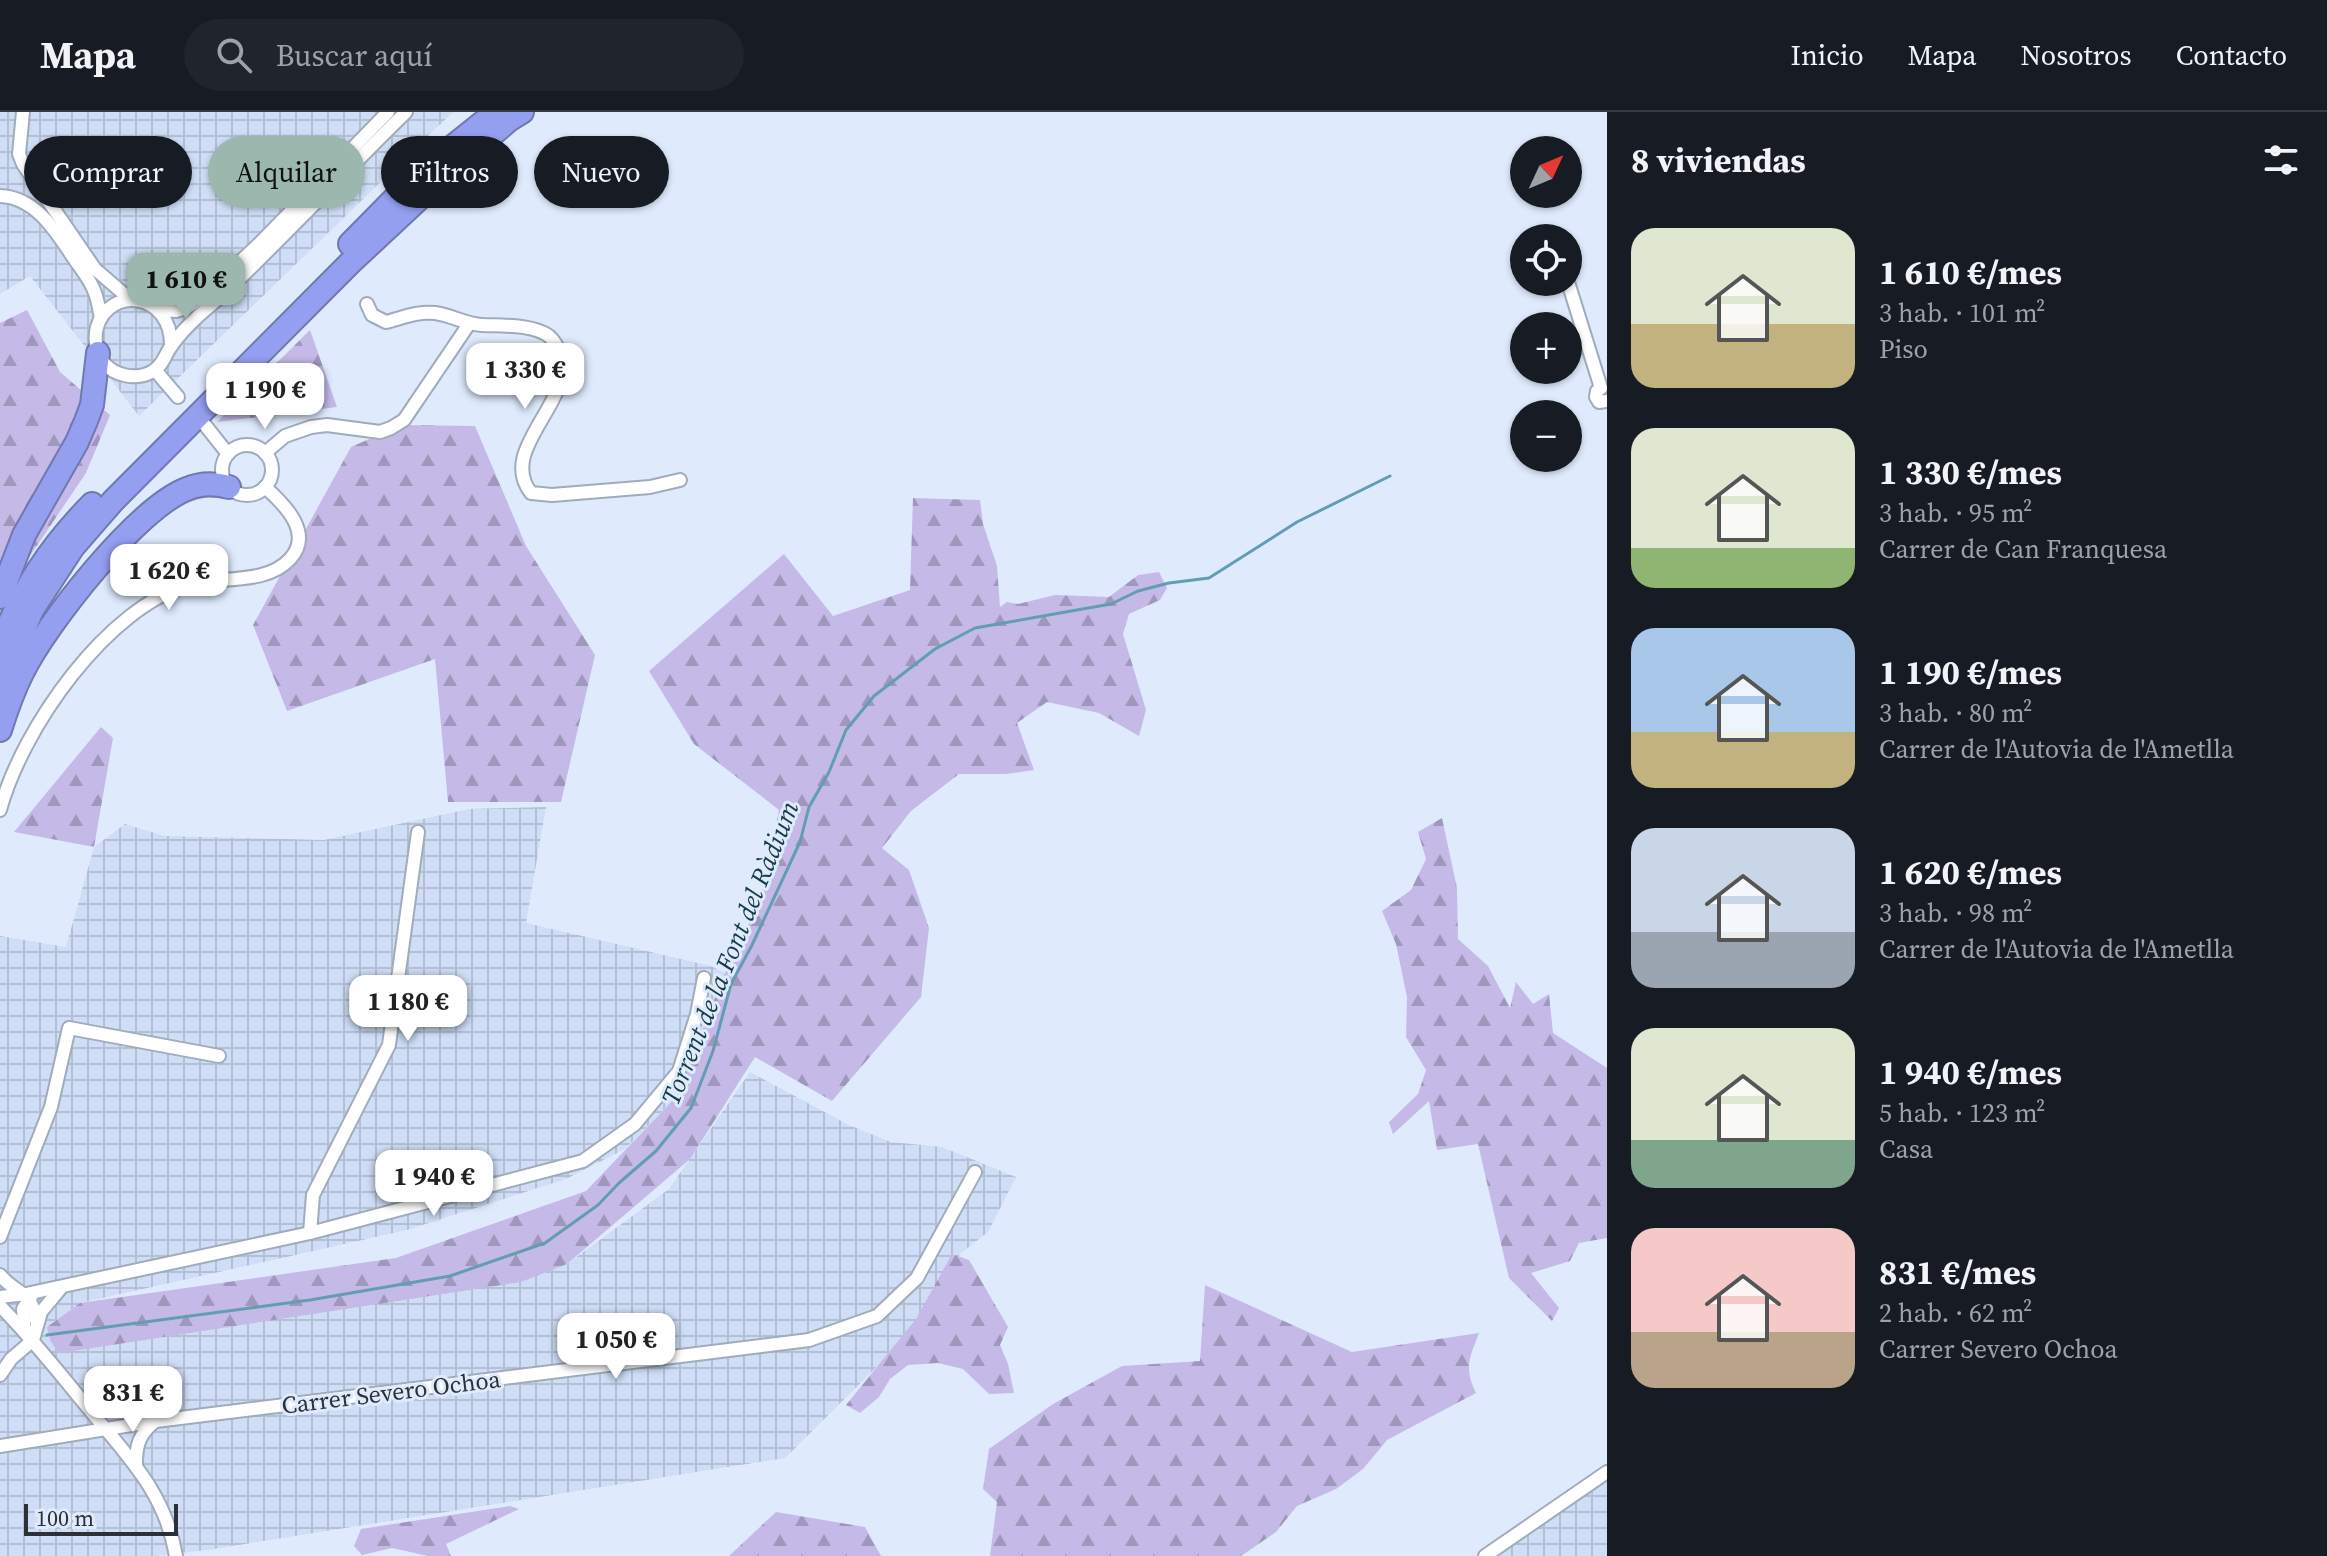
<!DOCTYPE html>
<html lang="es">
<head>
<meta charset="utf-8">
<style>
  body { margin:0; font-family:"Source Serif 4",serif; background:#20242c; color:#f1f3f6; height:100vh; display:flex; flex-direction:column; font-size:30px; white-space:nowrap }
  * { box-sizing:border-box; margin:0 }
  p { font-size:26px; color:#9ea1a6 }
  .icon { flex:none; width:44px; height:44px; fill:none; stroke:currentColor; stroke-width:2; stroke-linecap:round; stroke-linejoin:round }
  .map { position:relative; flex:1; overflow:hidden }
  .panel { display:flex; flex-direction:column; background:#171b24; width:720px }
  .panel>* { flex:none }
  .guide { position:absolute; left:24px; top:24px; width:760px; height:72px; display:flex; gap:16px }
  .needle { width:52px; rotate:46deg }
  .buttons { position:absolute; left:1510px; top:24px; display:grid; gap:16px }
  .buttons a { display:grid; place-items:center; width:72px; height:72px; border-radius:50%; background:#171b24; box-shadow:0 2px 6px #0004; font-size:40px }
  .scale { position:absolute; left:24px; bottom:20px; width:154px; box-sizing:border-box; padding-left:8px; border:4px solid #2c3137; border-top:0; font-size:22px; line-height:28px; white-space:nowrap; color:#2c3137; -webkit-text-stroke:6px #dfebfd; paint-order:stroke }
  .price { position:absolute; translate:-50% -68px; padding:0 18px; border-radius:16px; background:#fff; color:#222; font-size:26px; line-height:52px; filter:drop-shadow(0 2px 4px #0008) }
  .price::after { content:''; position:absolute; left:50%; top:48px; width:24px; height:18px; margin-left:-12px; background:inherit; clip-path:polygon(0 0,100% 0,50% 100%) }
  .price.active { background:#9cb8ae; color:#111 }
  ul { padding:0; list-style:none }
  li { display:flex; align-items:center; gap:24px; height:200px; padding:0 24px }
  li span { display:grid; place-items:center; flex:none; width:224px; height:160px; border-radius:24px; color:#555 }
  li>.icon { margin-inline-start:auto }
  span .icon { width:96px; height:96px; fill:#fffc; stroke-width:1 }
  li b { font-size:34px }
  h2 { display:flex; justify-content:space-between; align-items:center; height:96px; padding:0 24px; font-size:34px }
  .tag { padding:0 28px; border-radius:36px; background:#171b24; box-shadow:0 2px 6px #0004; font-size:28px; line-height:72px }
  .tag.active { background:#9cb8ae; color:#111 }
  header { display:flex; align-items:center; gap:48px; box-sizing:border-box; height:112px; padding:0 40px; background:#171b24; border-bottom:2px solid #363941 }
  header strong { font-size:38px }
  nav { display:flex; gap:44px; margin-inline-start:auto; font-size:28px }
  .search { width:560px; height:72px; background:#20242c; display:flex; align-items:center; gap:20px; box-sizing:border-box; padding:0 28px; border-radius:44px; color:#9ea1a6; font-size:30px }
  main { display:flex; flex:1; min-height:0 }
  .map>svg:first-child { display:block }
</style>
</head>
<body>
<header>
<strong>Mapa</strong>
<div class="search"><svg class="icon" aria-label="search" viewBox="0 0 24 24"><circle cx="10" cy="10" r="6"/><path d="M15 15l6 6"/></svg>Buscar aquí</div>
<nav><a>Inicio</a><a>Mapa</a><a>Nosotros</a><a>Contacto</a></nav>
</header>
<main>
<div class="map">
<svg width="1607" height="1444" viewBox="0 0 1607 1444">
  <defs>
    <pattern id="industrial-grid" width="8" height="8" patternUnits="userSpaceOnUse" patternTransform="scale(2)"><rect width="8" height="8" fill="#cfdef6"/><path d="M0 4h8M4 0v8" fill="none" stroke="#b2bfd4"/></pattern>
    <pattern id="forest-firs" width="22" height="20" patternUnits="userSpaceOnUse" patternTransform="scale(2)"><rect width="22" height="20" fill="#c4b9e7"/><path d="M5 1l3.5 6h-7zM16 11l3.5 6h-7z" fill="#9f97bc"/></pattern>
  </defs>
  <rect width="100%" height="100%" fill="#dfebfd"/>
  <g fill="url(#industrial-grid)">
    <path d="M0,0H453L139,304L30,164L0,182Z"/>
    <path d="M546,695L526,811L711,854L725,861L703,936L676,985L625,1037L566,1067L407,1118L80,1191L47,1215L48,1224L53,1233L520,1170L567,1152L669,1077L750,960L849,1013L891,1030L942,1035L1016,1065L988,1120L960,1142L922,1210L785,1346L207,1438L155,1444H0V824L66,835L94,735L125,712L165,724L324,728L469,697Z"/>
    <path d="M1607,1360V1444H1485Z"/>
  </g>
  <g fill="url(#forest-firs)">
    <path d="M27,198L60,260L110,303L86,361L28,447L0,520V211Z"/>
    <path d="M310,218L337,295L217,310Z"/>
    <path d="M401,313L475,314L526,434L595,543L561,690H448L435,547L287,599L253,513L351,335Z"/>
    <path d="M913,386L980,388L983,412L997,454L1000,495L1007,490L1018,492L1055,483L1109,485L1138,463L1159,460L1167,476L1160,488L1129,502L1123,522L1146,598L1139,624L1099,601L1047,590L1017,611L1034,658L1007,662H959L911,699L882,736L909,758L929,816L921,885L832,989L755,945L690,1047L567,1152L521,1170L60,1241C52,1233 48,1226 47,1215L80,1191L396,1146L586,1079L676,985L725,861L763,781L779,698L694,632L649,559L784,442L833,504L910,478Z"/>
    <path d="M101,615L113,626L94,735L14,720Z"/>
    <path d="M1442,706L1457,776L1458,827L1488,854L1510,896L1516,870L1533,892L1549,882L1553,921L1607,956V1126L1579,1131L1570,1149L1531,1161L1559,1196L1552,1209L1509,1166L1478,1032L1437,1038L1429,989L1393,1022L1389,1010L1418,982L1426,958L1406,925L1407,885L1396,832L1382,799L1411,778L1426,747L1418,720Z"/>
    <path d="M952,1142L969,1148L1008,1215L1000,1233L1008,1252L1014,1281L989,1282L963,1257L938,1251L908,1253L890,1267L879,1285L860,1301L846,1293L916,1207Z"/>
    <path d="M1205,1173L1352,1240L1479,1221C1469,1247 1464,1256 1476,1281L1387,1328L1363,1357L1336,1377L1297,1394L1276,1420L1241,1444H990L997,1390L983,1377L989,1337L1053,1292L1122,1254L1200,1249Z"/>
    <path d="M510,1394L519,1397L446,1432L451,1444H428L392,1436L362,1443L354,1434L361,1417Z"/>
    <path d="M776,1400L865,1415L881,1444H729Z"/>
  </g>
  <g fill="none" stroke-linecap="round" stroke-linejoin="round">
    <path stroke="#639db2" stroke-width="3" d="M47,1223L310,1188L450,1164L545,1131L598,1093L619,1071L656,1039L691,996L713,939L731,872L752,833L800,730L809,695L829,660L846,618L874,584L935,537L975,516L1111,492L1138,479L1169,471L1209,466L1297,410L1390,364"/>
    <defs>
      <g id="street">
        <path d="M23,0L19,42L23,52L95,157L131,188"/>
        <path d="M0,84C36,85 57,121 75,148C82,158 91,169 95,181C98,189 99,197 101,206"/>
        <path d="M1568,170L1601,276L1597,279L1596,285L1599,290L1607,289"/>
        <path d="M367,192L372,203L386,210C402,206 418,199 435,201C451,203 465,212 482,213C502,214 532,212 549,224C555,229 559,238 561,245C573,291 497,338 531,381L552,383L650,375L680,368"/>
        <path d="M159,198L176,199L186,196L199,188L258,133L388,0"/>
        <path d="M171,234C172,181 110,173 97,215C94,226 96,240 103,250C114,264 137,269 153,259C163,253 164,245 170,236C175,228 183,219 190,212C202,199 217,189 230,176C290,118 347,58 406,0"/>
        <path d="M155,258L178,285"/>
        <path d="M205,313L228,342"/>
        <circle cx="247" cy="358" r="25"/>
        <path d="M265,341L285,324L311,315L327,313L380,320L391,316L404,308L469,212"/>
        <path d="M0,698C22,617 107,494 191,472C222,464 266,473 290,447C314,421 284,392 265,375"/>
        <path d="M310,1121L313,1083L389,933L418,720"/>
        <path d="M0,1125L51,995L69,916L219,944"/>
        <path d="M0,1163C15,1182 33,1179 36,1208"/>
        <path d="M0,1185L26,1182L310,1121L583,1049L635,1012L679,959L697,902L704,866"/>
        <path d="M0,1194C32,1226 60,1262 89,1297C128,1345 165,1380 176,1444"/>
        <path d="M25,1220L23,1197L32,1183"/>
        <path d="M33,1228L41,1200L61,1176"/>
        <path d="M0,1263L11,1247L33,1228"/>
        <path d="M0,1334L156,1309L809,1228L877,1204L917,1166L975,1060"/>
        <path d="M136,1352C136,1333 139,1323 154,1310"/>
        <path d="M1485,1444L1607,1360"/>
      </g>
      <g id="highway">
        <path d="M350,132L421,60L496,0"/>
        <path d="M0,485L24,423L77,330L86,309L92,293L98,241"/>
        <path d="M0,534C22,477 50,435 92,392"/>
        <path d="M0,583L10,550L32,498L73,435L113,389L350,151L438,69L509,8L522,0"/>
        <path d="M0,618C6,599 13,579 22,561C46,512 137,396 187,377C201,371 214,371 229,375"/>
      </g>
    </defs>
    <use href="#street" stroke="#a0abbc" stroke-width="16"/>
    <use href="#highway" stroke="#7078af" stroke-width="26"/>
    <use href="#street" stroke="#fff" stroke-width="12"/>
    <use href="#highway" stroke="#949ff0" stroke-width="22"/>
  </g>
  <g text-anchor="middle" dominant-baseline="central" stroke-width="6" stroke-linejoin="round" paint-order="stroke">
    <g font-size="24" fill="#2c3137" stroke="#dfebfd">
      <text transform="translate(391 1280) rotate(-7)">Carrer Severo Ochoa</text>
    </g>
    <g font-size="26" font-style="italic" fill="#173c48" stroke="#dfebfd">
      <text transform="translate(730 841) rotate(-68)">Torrent de la Font del Ràdium</text>
    </g>
  </g>
</svg>
<div class="buttons">
<a><svg class="needle" viewBox="-14 -14 28 28"><path d="M0-13l5 13h-10z" fill="#e53935"/><path d="M0 13l5-13h-10z" fill="#9ea1a6"/></svg></a>
<a><svg class="icon" aria-label="locate" viewBox="0 0 24 24"><circle cx="12" cy="12" r="6"/><path d="M12 2v4M12 18v4M2 12h4M18 12h4"/></svg></a>
<a>+</a>
<a>−</a>
</div>
<div class="scale">100 m</div>
<b class="price active" style="left:186px;top:209px">1 610 €</b>
<b class="price" style="left:525px;top:299px">1 330 €</b>
<b class="price" style="left:265px;top:319px">1 190 €</b>
<b class="price" style="left:169px;top:500px">1 620 €</b>
<b class="price" style="left:408px;top:931px">1 180 €</b>
<b class="price" style="left:434px;top:1106px">1 940 €</b>
<b class="price" style="left:616px;top:1269px">1 050 €</b>
<b class="price" style="left:133px;top:1322px">831 €</b>
<div class="guide">
<a class="tag">Comprar</a>
<a class="tag active">Alquilar</a>
<a class="tag">Filtros</a>
<a class="tag">Nuevo</a>
</div>
</div>
<section class="panel">
<h2>8 viviendas<svg class="icon" aria-label="filters" viewBox="0 0 24 24"><path d="M4 7h16M4 17h16"/><circle cx="9" cy="7" r="2"/><circle cx="15" cy="17" r="2"/></svg></h2>
<ul>
<li><span style="background:linear-gradient(#dfe7d0 60%,#c2b280 0)"><svg class="icon" aria-label="home" viewBox="0 0 24 24"><path d="M3 11l9-7 9 7M6 9v11h12V9"/></svg></span><div><b>1 610 €/mes</b><p>3 hab. · 101 m²</p><p>Piso</p></div></li>
<li><span style="background:linear-gradient(#dfe7d0 75%,#8fb573 0)"><svg class="icon" aria-label="home" viewBox="0 0 24 24"><path d="M3 11l9-7 9 7M6 9v11h12V9"/></svg></span><div><b>1 330 €/mes</b><p>3 hab. · 95 m²</p><p>Carrer de Can Franquesa</p></div></li>
<li><span style="background:linear-gradient(#a9c7e8 65%,#c2b280 0)"><svg class="icon" aria-label="home" viewBox="0 0 24 24"><path d="M3 11l9-7 9 7M6 9v11h12V9"/></svg></span><div><b>1 190 €/mes</b><p>3 hab. · 80 m²</p><p>Carrer de l'Autovia de l'Ametlla</p></div></li>
<li><span style="background:linear-gradient(#c9d6e8 65%,#9aa5b1 0)"><svg class="icon" aria-label="home" viewBox="0 0 24 24"><path d="M3 11l9-7 9 7M6 9v11h12V9"/></svg></span><div><b>1 620 €/mes</b><p>3 hab. · 98 m²</p><p>Carrer de l'Autovia de l'Ametlla</p></div></li>
<li><span style="background:linear-gradient(#dfe7d0 70%,#7fa58c 0)"><svg class="icon" aria-label="home" viewBox="0 0 24 24"><path d="M3 11l9-7 9 7M6 9v11h12V9"/></svg></span><div><b>1 940 €/mes</b><p>5 hab. · 123 m²</p><p>Casa</p></div></li>
<li><span style="background:linear-gradient(#f6c9c9 65%,#b9a48a 0)"><svg class="icon" aria-label="home" viewBox="0 0 24 24"><path d="M3 11l9-7 9 7M6 9v11h12V9"/></svg></span><div><b>831 €/mes</b><p>2 hab. · 62 m²</p><p>Carrer Severo Ochoa</p></div></li>
</ul>
</section>
</main>
</body>
</html>
